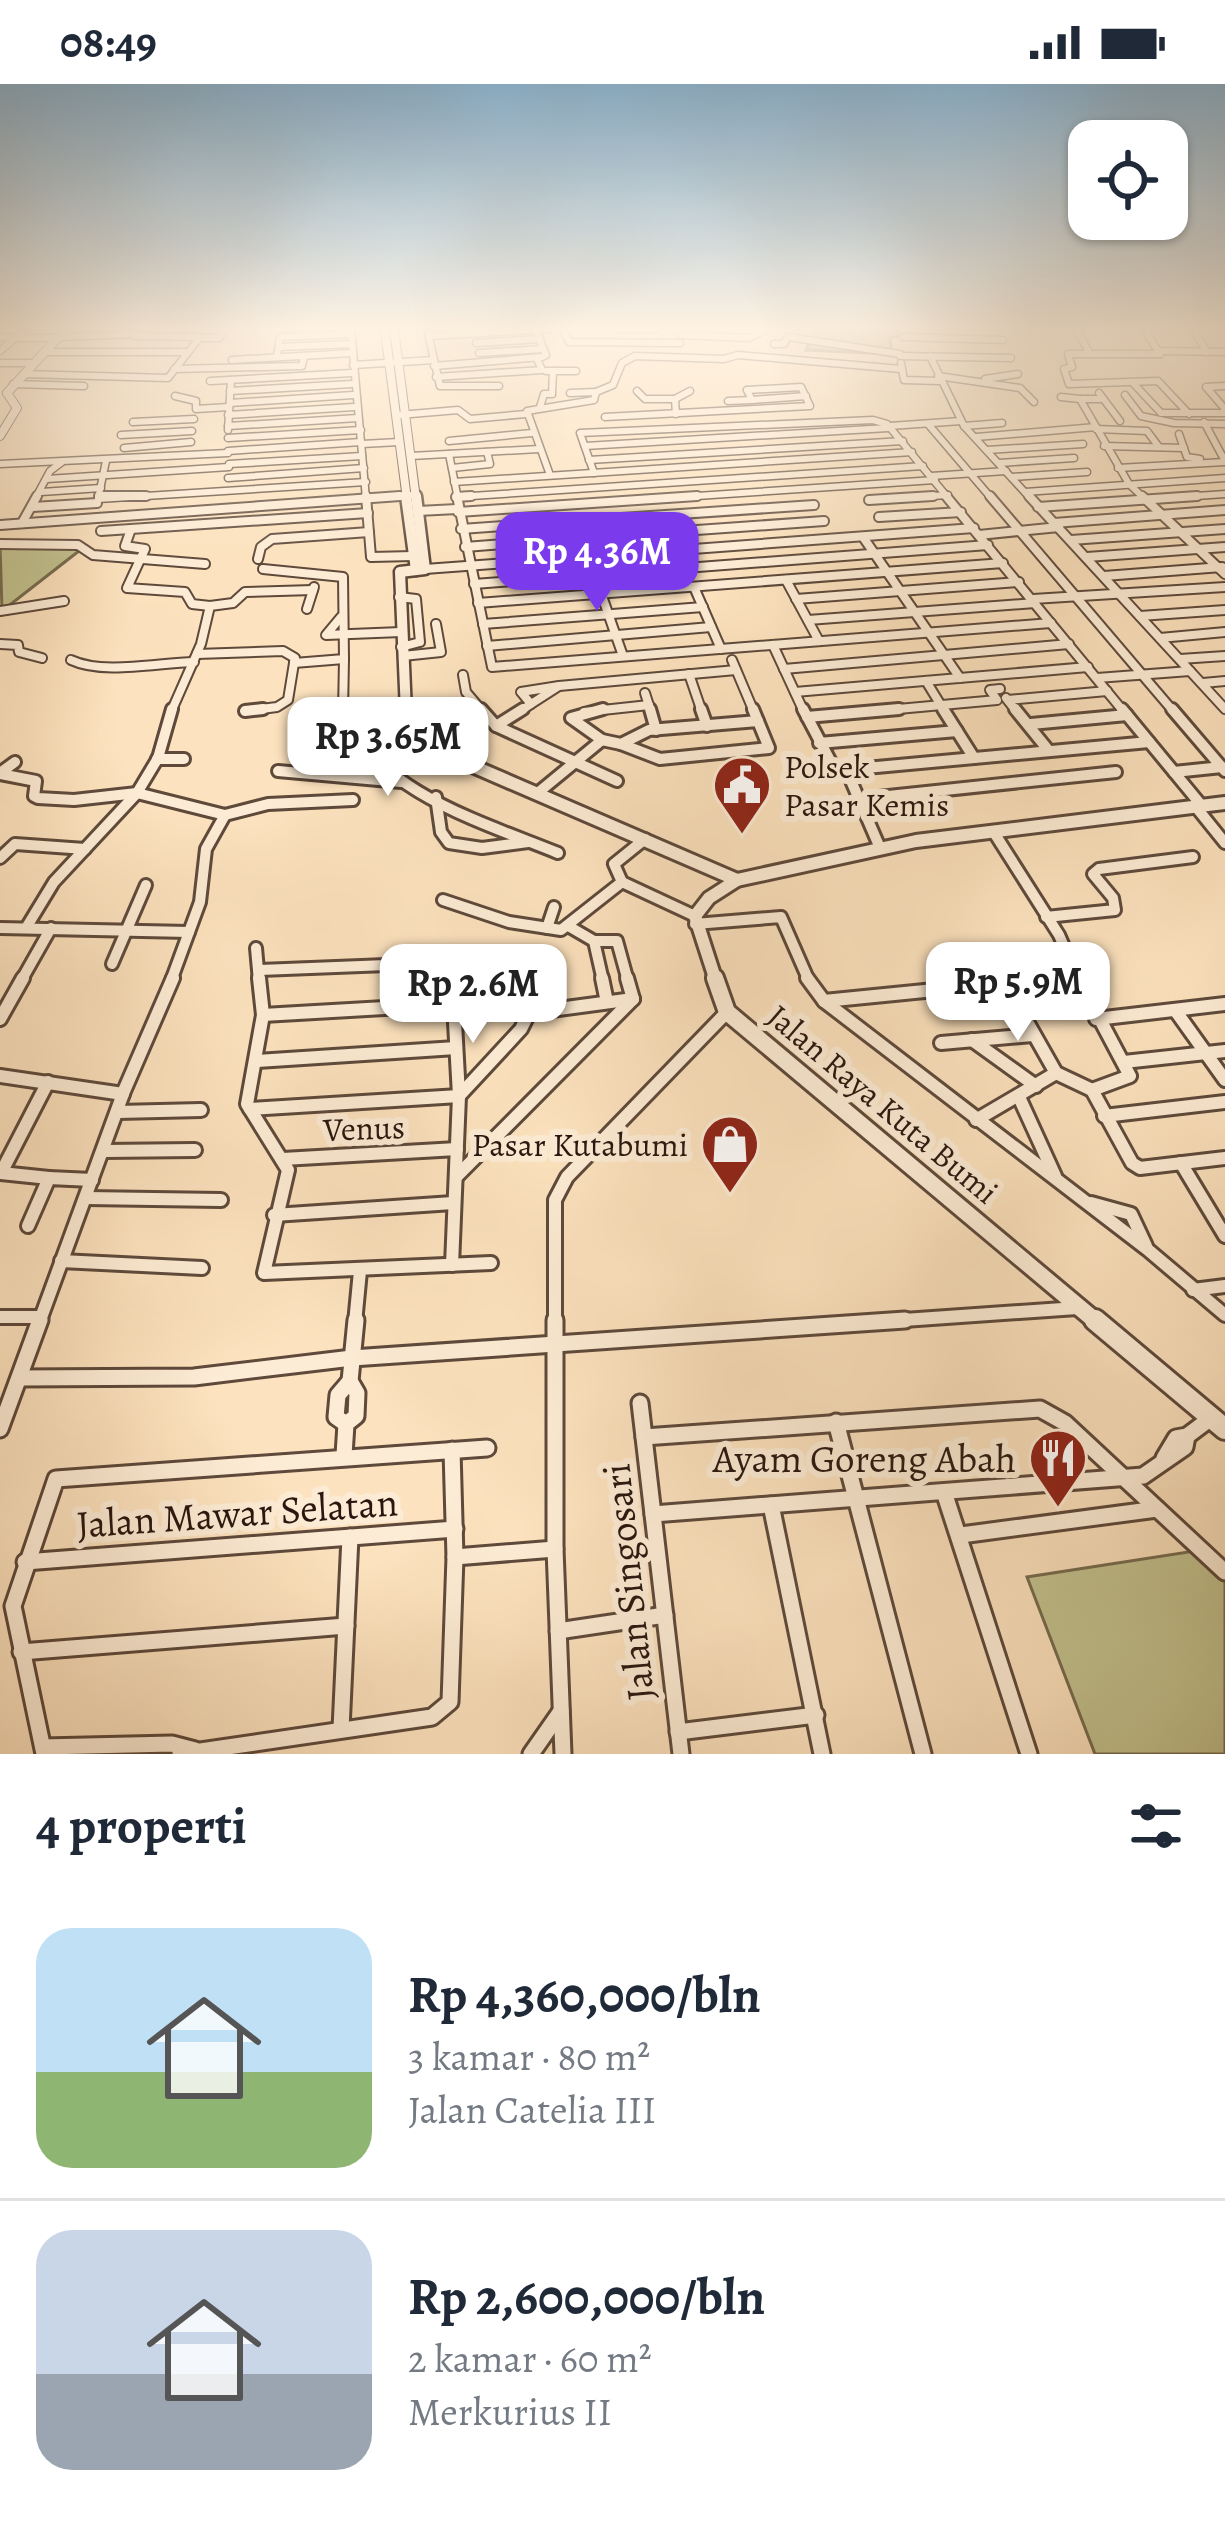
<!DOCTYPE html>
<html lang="id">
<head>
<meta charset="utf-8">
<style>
  body { margin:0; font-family:Alegreya,serif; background:#f6f6f7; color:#1f2937; height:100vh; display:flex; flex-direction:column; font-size:45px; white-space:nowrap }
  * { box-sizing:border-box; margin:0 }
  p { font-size:39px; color:#747a83 }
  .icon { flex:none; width:66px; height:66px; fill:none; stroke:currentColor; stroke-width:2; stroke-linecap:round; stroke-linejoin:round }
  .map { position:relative; height:1670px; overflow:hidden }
  .sheet { display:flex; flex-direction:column; background:#fff; flex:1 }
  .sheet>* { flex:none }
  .controls { position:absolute; left:1068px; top:36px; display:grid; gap:24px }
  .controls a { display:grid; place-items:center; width:120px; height:120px; border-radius:24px; background:#fff; box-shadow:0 3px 9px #0004; font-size:60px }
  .price { position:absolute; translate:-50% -102px; padding:0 27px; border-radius:24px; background:#fff; color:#222; font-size:39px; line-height:78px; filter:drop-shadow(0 3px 6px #0008) }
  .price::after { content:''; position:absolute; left:50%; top:72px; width:36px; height:27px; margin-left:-18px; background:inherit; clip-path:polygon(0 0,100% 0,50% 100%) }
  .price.active { background:#7c3aed; color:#fff }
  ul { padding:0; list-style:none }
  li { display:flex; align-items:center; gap:36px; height:300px; padding:0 36px }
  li+li { border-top:3px solid #e0e1e3 }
  li span { display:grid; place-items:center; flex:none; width:336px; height:240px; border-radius:36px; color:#555 }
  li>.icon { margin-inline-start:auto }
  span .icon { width:144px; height:144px; fill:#fffc; stroke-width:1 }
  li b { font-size:51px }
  h2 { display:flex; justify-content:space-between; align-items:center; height:144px; padding:0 36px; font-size:51px }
  .status { display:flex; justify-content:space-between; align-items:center; height:84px; padding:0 60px; background:#fff; direction:ltr }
  .status svg { height:33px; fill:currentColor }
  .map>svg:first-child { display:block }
</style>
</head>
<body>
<div class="status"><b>08:49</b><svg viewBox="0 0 49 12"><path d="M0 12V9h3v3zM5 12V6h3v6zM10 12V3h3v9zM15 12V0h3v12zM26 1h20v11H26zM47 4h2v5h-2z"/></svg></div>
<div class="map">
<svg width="1225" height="1670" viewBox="0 0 1225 1670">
  <rect width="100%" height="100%" fill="#fce2be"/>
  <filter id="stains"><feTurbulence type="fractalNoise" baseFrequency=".00167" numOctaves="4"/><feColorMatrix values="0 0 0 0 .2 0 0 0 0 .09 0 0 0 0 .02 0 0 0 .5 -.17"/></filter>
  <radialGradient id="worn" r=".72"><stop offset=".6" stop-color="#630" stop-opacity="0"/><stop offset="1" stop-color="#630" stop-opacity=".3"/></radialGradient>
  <g fill="#c2c28f" stroke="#766c4f" stroke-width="3">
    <path d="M816,245H898L899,252L890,254L892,270L806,266Z"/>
    <path d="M0,460L84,463L2,527Z"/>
    <path d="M1201,1466L1225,1488V1670H1095L1027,1493Z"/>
  </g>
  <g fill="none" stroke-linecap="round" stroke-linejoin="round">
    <defs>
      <g id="minor-far4">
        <path d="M351,245L366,415"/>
        <path d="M563,245L569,258L680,259"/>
        <path d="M618,245H657"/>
        <path d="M1076,245L1090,270"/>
        <path d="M1144,245L1160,270"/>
        <path d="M428,249L440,302H499"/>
        <path d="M1196,250L1207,268"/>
        <path d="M681,251L749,254L768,245"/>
        <path d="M429,252L548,245"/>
        <path d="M0,253L15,254L28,245"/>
        <path d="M59,253L138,250"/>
        <path d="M903,253L1003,256"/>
        <path d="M199,254H219L225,245"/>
        <path d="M476,259L540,255"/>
        <path d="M774,260H784L788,253L900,270"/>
        <path d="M279,263L351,260"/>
        <path d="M0,267L15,254H57"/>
        <path d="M1158,267L1225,268"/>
        <path d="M44,268H188"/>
        <path d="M479,269L543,265"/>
        <path d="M1160,270H1068L1072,283L1064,285L1069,300L1158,297L1189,330"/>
        <path d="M277,272L280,253L351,250"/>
        <path d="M900,272L1011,274"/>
        <path d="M930,272L964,342L1031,415"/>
        <path d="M232,276L352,269"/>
        <path d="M0,279H35"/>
        <path d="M901,279L904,296L940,297"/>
        <path d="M353,281L434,276"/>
        <path d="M434,282L542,273L546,271L536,246"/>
        <path d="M174,285L302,282L304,272"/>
        <path d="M546,287H576"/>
        <path d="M23,290L168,294L200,253L136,252"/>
        <path d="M938,292L1020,304L1034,318"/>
        <path d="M436,293L542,286L537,275"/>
        <path d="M985,295L1018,290"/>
        <path d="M210,297L352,289"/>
        <path d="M13,300L84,302"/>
        <path d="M1134,300L1161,329H1225"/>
        <path d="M1225,302L1206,303L1225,325"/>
        <path d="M747,306L752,316L806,312"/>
        <path d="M230,307L352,300"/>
        <path d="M637,307L645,315H675L676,330"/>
        <path d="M570,309L596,308"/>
        <path d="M1099,309L1120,337"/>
        <path d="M1125,311L1141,332L1174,339L1225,340"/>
        <path d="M175,312L196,317V325L229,323"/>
        <path d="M1061,313L1080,315"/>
        <path d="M675,315L690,307"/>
        <path d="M1101,315H1080L1129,400L1145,415"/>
        <path d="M728,317L752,316"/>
        <path d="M230,319L353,311"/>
        <path d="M540,323L544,310H552L553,287"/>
        <path d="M228,331L354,323"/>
        <path d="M399,331L458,326L470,335L526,330"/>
        <path d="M605,333L810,322L801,303L747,306"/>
        <path d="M133,338L194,335"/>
        <path d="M1204,338L1225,377"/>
        <path d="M928,340L992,415"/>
        <path d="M228,342L358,334"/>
        <path d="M890,342L961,337"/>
        <path d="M964,342L1002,339"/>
        <path d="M1096,345L1147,347L1159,363"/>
        <path d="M228,346L231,296"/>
        <path d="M1179,350L1187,373L1200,375"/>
        <path d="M121,351L192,347"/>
        <path d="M976,353L1096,343"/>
        <path d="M228,354L361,346"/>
        <path d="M449,357L532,349"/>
        <path d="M362,360L399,358"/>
        <path d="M585,362L888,344"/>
        <path d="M1104,362L1184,364"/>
        <path d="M124,364L191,358"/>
        <path d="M987,366L1083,360"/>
        <path d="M228,367L361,358"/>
        <path d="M449,370L458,415"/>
        <path d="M411,372L539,365"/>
        <path d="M589,376L903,357"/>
        <path d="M999,379L1074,374"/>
        <path d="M0,380L228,369"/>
        <path d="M229,380L362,372"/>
        <path d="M452,384L490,380L487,368"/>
        <path d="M1118,384L1225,378"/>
        <path d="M594,389L580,349L873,336L887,340L949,415"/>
        <path d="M550,391L527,327L594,316L596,308L613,301L622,279L635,272L724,275L738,271L901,285"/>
        <path d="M931,392L1006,387"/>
        <path d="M1012,393L1087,388"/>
        <path d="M228,394L364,384"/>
        <path d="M47,395L229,383"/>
        <path d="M454,398L912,368"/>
        <path d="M41,408L101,404"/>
        <path d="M1025,408L1225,394"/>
        <path d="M456,413L923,382"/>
        <path d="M35,415L50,387L62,378"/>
        <path d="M98,415L106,377"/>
        <path d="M98,415L366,398"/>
        <path d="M358,415L413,411"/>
        <path d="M652,415L935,396"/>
        <path d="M885,415L948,411"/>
        <path d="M1153,415L1225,410"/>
      </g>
      <g id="minor-far3">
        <path d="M99,412H146"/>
        <path d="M366,412L371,473L413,472"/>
        <path d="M457,412L492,583L1051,539"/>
        <path d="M946,412L1124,628"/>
        <path d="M990,412L1174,628"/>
        <path d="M1029,412L1225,625"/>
        <path d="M1142,412L1225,490"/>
        <path d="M456,413L471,412"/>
        <path d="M869,416L933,412"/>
        <path d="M33,423L97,419"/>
        <path d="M1038,423L1197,412"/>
        <path d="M418,427L457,425"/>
        <path d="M458,428L697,412"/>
        <path d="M879,433L961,428"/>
        <path d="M606,435L814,421"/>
        <path d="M22,439L37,412"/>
        <path d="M1054,439L1225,426"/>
        <path d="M0,441L400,412"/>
        <path d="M131,445L125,462L145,465L127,504L185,508L192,520L210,522"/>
        <path d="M461,445L547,439"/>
        <path d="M101,447L368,429"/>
        <path d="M979,451L1059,443"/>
        <path d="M612,452L824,437"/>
        <path d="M863,453L960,594"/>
        <path d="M1071,456L1225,445"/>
        <path d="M0,460L78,461L93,471L205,480"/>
        <path d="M465,463L554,456"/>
        <path d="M588,472L623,572"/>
        <path d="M1087,473L1225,463"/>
        <path d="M258,475L261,463L272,455L369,448"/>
        <path d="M263,485L343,493L344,575L294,579"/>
        <path d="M425,485L974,444"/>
        <path d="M1104,492L1222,483"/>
        <path d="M786,496L819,557"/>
        <path d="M474,500L988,461"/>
        <path d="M694,503L721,565"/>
        <path d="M399,513L416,515L420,558L401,563"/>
        <path d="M796,515L1019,498"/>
        <path d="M1033,515L1225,503"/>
        <path d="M478,519L1003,479"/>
        <path d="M307,525L314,503"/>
        <path d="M0,527L64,517"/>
        <path d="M1140,532L1225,526"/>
        <path d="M341,533L326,551L401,548"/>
        <path d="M808,536L1035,519"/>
        <path d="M483,540L703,523"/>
        <path d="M1160,554L1225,548"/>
        <path d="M0,560L18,561L19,568L42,574"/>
        <path d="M773,561L804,628"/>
        <path d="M487,562L711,543"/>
        <path d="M197,570L283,567L295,574L294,579"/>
        <path d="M403,572L441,568L436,540"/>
        <path d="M1180,575L1225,572"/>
        <path d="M71,576C103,591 156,579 194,578"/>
        <path d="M732,576L754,628"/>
        <path d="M784,585L1069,560"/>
        <path d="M689,590L702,628"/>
        <path d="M463,591L466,608L483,628"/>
        <path d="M1097,594L1190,587"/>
        <path d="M926,597L945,628"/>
        <path d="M1203,599L1225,597"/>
        <path d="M559,602L531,620L521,608Z"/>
        <path d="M559,602L736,586"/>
        <path d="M795,608L1088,583"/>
        <path d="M645,609L651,628"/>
        <path d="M1006,614L1017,628"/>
        <path d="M1008,616L1107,607"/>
        <path d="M245,627L277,623L288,616L294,579"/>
        <path d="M171,628L201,560L210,522L233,519L245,508L313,506"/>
        <path d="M330,628L341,621"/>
        <path d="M343,628L344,575"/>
        <path d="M519,628L531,620"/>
        <path d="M584,628L649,621"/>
        <path d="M865,628L997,616L990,606L1000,605"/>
      </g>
      <g id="minor-far2">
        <path d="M335,625L309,641L301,653L362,663"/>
        <path d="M342,625C375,708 482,738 558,769"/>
        <path d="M481,625L496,642"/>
        <path d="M523,625L496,642L617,697"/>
        <path d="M603,625L571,634L602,656L621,660L649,646L758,637"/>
        <path d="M650,625L656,646"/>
        <path d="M701,625L707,642"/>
        <path d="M803,625L833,682L849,692L880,764"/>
        <path d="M943,625L974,674"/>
        <path d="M1015,625L1049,667"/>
        <path d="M1122,625L1202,722"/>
        <path d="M1172,625L1225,687"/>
        <path d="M245,627L263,625"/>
        <path d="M807,633L899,625"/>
        <path d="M1031,640L1127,631"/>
        <path d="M348,642L406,630"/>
        <path d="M819,659L957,647"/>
        <path d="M621,660L660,675L769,664L753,625"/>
        <path d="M157,675H184"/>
        <path d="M844,686L1149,658"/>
        <path d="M278,687L401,698"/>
        <path d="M1174,688L1222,683"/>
        <path d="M0,689L15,678"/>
        <path d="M0,690L36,697L34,712L38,714L74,716L137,709L225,731L268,720L353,716"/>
        <path d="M540,707L602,656"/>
        <path d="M436,713L441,748L449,759L482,764L528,758"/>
        <path d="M860,715L1116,688"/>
        <path d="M1196,723L1225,759"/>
        <path d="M993,747L1059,851L1079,897"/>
        <path d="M645,755L614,780L622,798L695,832"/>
        <path d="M0,774L15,760L85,765"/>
        <path d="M443,816L509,838L561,846L622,798"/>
        <path d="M1046,833L1115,826L1113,814L1093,790L1099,785L1193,773"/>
        <path d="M695,840L781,833L809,897"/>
        <path d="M570,843L594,857H617L628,897"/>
        <path d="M0,844L189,848"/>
        <path d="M26,844L54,798L137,709L158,674L172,625"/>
        <path d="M547,844L554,823"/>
        <path d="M594,857L603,897"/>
        <path d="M256,864L259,897"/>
        <path d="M112,880L146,801"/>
        <path d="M260,886L412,880L420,885L419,897"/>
        <path d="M21,897L51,844"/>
        <path d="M171,897L200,818L206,765L225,731"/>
      </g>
      <g id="minor-far1">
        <path d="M259,894L263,931L247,1020L288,1086L264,1189L491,1179"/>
        <path d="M602,894L607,918"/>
        <path d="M627,894L633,915"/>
        <path d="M807,894L824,917L1147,1165L1225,1231"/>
        <path d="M1078,894L1130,992L1092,1006L1132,1079L1140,1084L1225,1074"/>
        <path d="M824,917L1005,899L1056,989L976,1036"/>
        <path d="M416,922L419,894"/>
        <path d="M1175,926L1225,996"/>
        <path d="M529,929L633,915"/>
        <path d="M263,931L454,920"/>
        <path d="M0,935L23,894"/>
        <path d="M1096,935L1225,920"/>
        <path d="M972,956L1036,1002"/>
        <path d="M941,959L1032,951"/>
        <path d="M257,977L456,964"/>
        <path d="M1124,978L1225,967"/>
        <path d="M1056,989L1092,1006"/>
        <path d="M0,992L123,1010"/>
        <path d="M48,998L1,1089L49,1094"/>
        <path d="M1019,1013L1055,1092"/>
        <path d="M250,1025L459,1012L521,945L529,929"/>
        <path d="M118,1028L201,1026"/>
        <path d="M1104,1032L1225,1018"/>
        <path d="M104,1067L195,1066"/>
        <path d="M283,1075L457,1065"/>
        <path d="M1181,1079L1225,1152"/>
        <path d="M456,1093L633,915"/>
        <path d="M86,1114L221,1116"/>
        <path d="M1091,1119L1131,1130L1146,1162"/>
        <path d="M274,1131L453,1119"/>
        <path d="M28,1142L49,1094L92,1096"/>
        <path d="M61,1177L202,1184"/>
        <path d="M452,1181L459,1012L454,920L466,909L519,911L529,929"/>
        <path d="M1193,1206L1225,1202"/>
        <path d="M0,1233H41"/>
        <path d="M39,1239L124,1007L173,894"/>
        <path d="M355,1239L360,1187"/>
        <path d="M555,1239V1116L567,1093L727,928"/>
        <path d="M861,1239L1077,1224"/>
      </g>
      <g id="minor">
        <path d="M555,1236V1465L563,1670"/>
        <path d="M19,1294L194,1293L352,1274L905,1236"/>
        <path d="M640,1319L681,1670"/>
        <path d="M836,1338L923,1670"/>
        <path d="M346,1340L336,1333L338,1311L350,1297"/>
        <path d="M0,1345L40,1236"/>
        <path d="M644,1353L1040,1325L1065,1339L1225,1488"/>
        <path d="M344,1371L346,1340L356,1332L357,1309L350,1297L356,1236"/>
        <path d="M1164,1374L1176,1354L1187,1352L1211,1334"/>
        <path d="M944,1408L1029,1670"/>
        <path d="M771,1421L822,1670"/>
        <path d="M653,1430L1143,1392L1185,1363L1187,1352"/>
        <path d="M961,1451L1157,1425"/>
        <path d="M455,1473L555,1465"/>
        <path d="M25,1478L455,1445"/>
        <path d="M558,1547L665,1531"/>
        <path d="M21,1568L346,1542"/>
        <path d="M341,1645L350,1453"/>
        <path d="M678,1648L816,1631"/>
        <path d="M43,1663L172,1660L195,1666"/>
        <path d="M44,1670L13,1522L56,1395L487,1364"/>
        <path d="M180,1670L432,1633L450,1618L455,1473L452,1366"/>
        <path d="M531,1670L561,1627"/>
      </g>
      <g id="tertiary-far4">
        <path d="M394,245L416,415"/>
        <path d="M385,247L407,415"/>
        <path d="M0,352L17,324L7,309L66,245"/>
      </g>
      <g id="tertiary-far3">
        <path d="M406,412L416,486"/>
        <path d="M406,628L400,488L425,485L416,412"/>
      </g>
      <g id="tertiary-far2">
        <path d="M406,625V630L475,683L737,796"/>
        <path d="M716,897L695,832L709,814L737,796L916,757L1225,719"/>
      </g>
      <path id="tertiary-far1" d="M715,894L727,928L1098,1239"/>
      <path id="tertiary" d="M1095,1236L1225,1345"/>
    </defs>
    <use href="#minor-far4" stroke="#5e493b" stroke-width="9"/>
    <use href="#minor-far3" stroke="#5e493b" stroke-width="12"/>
    <use href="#minor-far2" stroke="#5e493b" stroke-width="16"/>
    <use href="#minor-far1" stroke="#5e493b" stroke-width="18"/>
    <use href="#minor" stroke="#5e493b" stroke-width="21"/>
    <use href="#tertiary-far4" stroke="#5e493b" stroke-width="10"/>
    <use href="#tertiary-far3" stroke="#5e493b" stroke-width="15"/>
    <use href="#tertiary-far2" stroke="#5e493b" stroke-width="18"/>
    <use href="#tertiary-far1" stroke="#5e493b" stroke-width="22"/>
    <use href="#tertiary" stroke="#5e493b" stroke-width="26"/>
    <use href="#minor-far4" stroke="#fdecd5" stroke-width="6"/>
    <use href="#minor-far3" stroke="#fdecd5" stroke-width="8"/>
    <use href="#minor-far2" stroke="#fdecd5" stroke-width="10"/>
    <use href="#minor-far1" stroke="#fdecd5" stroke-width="12"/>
    <use href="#minor" stroke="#fdecd5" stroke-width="15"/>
    <use href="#tertiary-far4" stroke="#fdecd5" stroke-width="8"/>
    <use href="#tertiary-far3" stroke="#fdecd5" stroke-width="10"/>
    <use href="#tertiary-far2" stroke="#fdecd5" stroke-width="12"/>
    <use href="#tertiary-far1" stroke="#fdecd5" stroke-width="16"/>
    <use href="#tertiary" stroke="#fdecd5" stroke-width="20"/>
  </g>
  <linearGradient id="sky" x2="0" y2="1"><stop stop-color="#8cb7d6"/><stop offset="0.51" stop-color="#fef2e2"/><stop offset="1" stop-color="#fef2e2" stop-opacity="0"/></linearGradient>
  <rect width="1225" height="479" fill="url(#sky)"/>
  <defs>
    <symbol id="civic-pin" viewBox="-11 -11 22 30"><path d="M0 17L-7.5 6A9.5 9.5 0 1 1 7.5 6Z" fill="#8f2418" stroke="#fdecd5"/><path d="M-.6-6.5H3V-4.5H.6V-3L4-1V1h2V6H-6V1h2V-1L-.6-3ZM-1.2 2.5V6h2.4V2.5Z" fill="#fff"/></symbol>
    <symbol id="shop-pin" viewBox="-11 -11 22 30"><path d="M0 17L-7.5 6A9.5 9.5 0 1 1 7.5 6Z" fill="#8f2418" stroke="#fdecd5"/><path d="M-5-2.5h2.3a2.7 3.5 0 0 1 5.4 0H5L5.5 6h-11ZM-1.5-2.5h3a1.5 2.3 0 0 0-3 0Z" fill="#fff"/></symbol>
    <symbol id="restaurant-pin" viewBox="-11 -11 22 30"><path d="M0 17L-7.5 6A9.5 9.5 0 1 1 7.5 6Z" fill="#8f2418" stroke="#fdecd5"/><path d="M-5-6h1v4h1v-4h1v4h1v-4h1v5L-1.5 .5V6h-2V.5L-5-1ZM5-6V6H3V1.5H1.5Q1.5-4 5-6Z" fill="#fff"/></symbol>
  </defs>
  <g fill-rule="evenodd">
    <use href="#civic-pin" x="709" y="668" width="66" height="90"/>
    <use href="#shop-pin" x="697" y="1027" width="66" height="90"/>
    <use href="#restaurant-pin" x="1025" y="1341" width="66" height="90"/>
  </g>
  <g text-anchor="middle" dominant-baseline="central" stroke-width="12" stroke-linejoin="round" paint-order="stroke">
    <g font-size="33" fill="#2a160f" stroke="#fdecd5" text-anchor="start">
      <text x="784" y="682">Polsek<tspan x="784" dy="38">Pasar Kemis</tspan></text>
      <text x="688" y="1060" text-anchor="end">Pasar Kutabumi</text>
    </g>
    <g font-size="33" fill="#2a160f" stroke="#fdecd5">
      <text transform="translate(883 1020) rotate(40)">Jalan Raya Kuta Bumi</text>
      <text transform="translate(364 1044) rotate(-2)">Venus</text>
    </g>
    <g font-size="39" fill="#2a160f" stroke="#fdecd5" text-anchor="end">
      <text x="1016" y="1374">Ayam Goreng Abah</text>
    </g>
    <g font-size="39" fill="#2a160f" stroke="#fdecd5">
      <text transform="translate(237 1429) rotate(-4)">Jalan Mawar Selatan</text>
      <text transform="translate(628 1498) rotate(-96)">Jalan Singosari</text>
    </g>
  </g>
  <rect width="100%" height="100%" filter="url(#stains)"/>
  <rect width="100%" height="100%" fill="url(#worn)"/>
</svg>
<div class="controls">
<a><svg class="icon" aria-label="locate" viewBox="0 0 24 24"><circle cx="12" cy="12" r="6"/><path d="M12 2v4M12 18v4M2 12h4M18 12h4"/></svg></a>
</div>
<b class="price active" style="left:597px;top:530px">Rp 4.36M</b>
<b class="price" style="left:388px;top:715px">Rp 3.65M</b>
<b class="price" style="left:1018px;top:960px">Rp 5.9M</b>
<b class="price" style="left:473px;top:962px">Rp 2.6M</b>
</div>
<section class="sheet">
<h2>4 properti<svg class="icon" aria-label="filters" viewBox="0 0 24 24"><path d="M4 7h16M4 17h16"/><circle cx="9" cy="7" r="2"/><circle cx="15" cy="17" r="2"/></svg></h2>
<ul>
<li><span style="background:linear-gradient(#bfe0f5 60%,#8fb573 0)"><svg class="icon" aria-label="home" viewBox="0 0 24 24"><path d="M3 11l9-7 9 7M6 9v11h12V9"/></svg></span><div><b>Rp 4,360,000/bln</b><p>3 kamar · 80 m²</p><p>Jalan Catelia III</p></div></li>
<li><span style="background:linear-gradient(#c9d6e8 60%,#9aa5b1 0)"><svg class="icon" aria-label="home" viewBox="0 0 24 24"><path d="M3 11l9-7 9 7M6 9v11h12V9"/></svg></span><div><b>Rp 2,600,000/bln</b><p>2 kamar · 60 m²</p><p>Merkurius II</p></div></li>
</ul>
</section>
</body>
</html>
